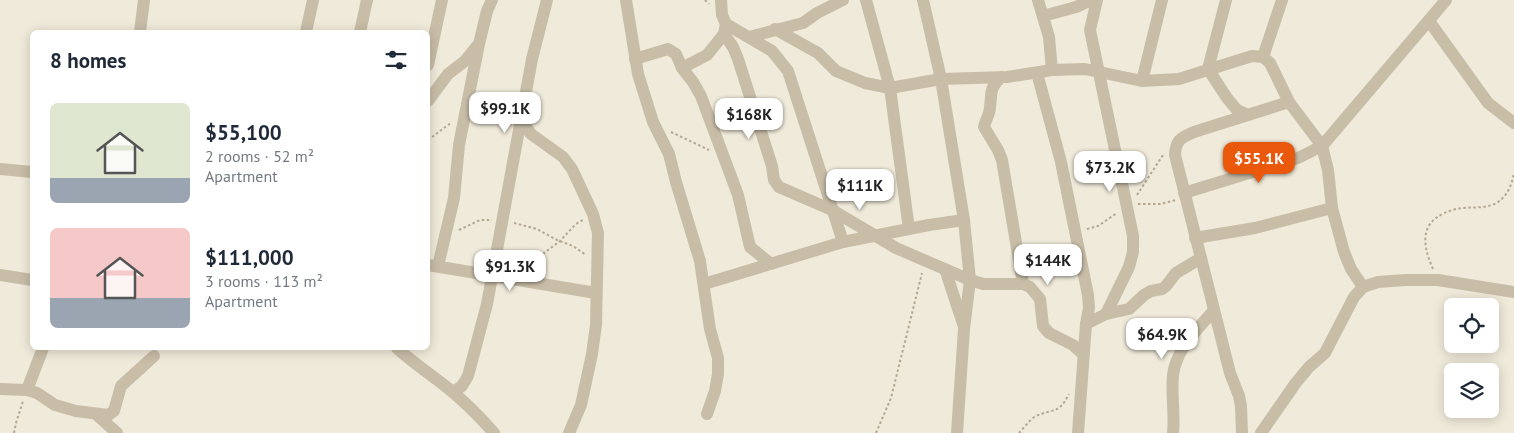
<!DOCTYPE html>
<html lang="en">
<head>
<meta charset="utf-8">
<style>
  body { margin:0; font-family:"PT Sans",sans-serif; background:#f6f6f7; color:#1f2937; height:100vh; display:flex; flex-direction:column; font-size:19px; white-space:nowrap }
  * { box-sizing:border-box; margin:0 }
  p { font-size:16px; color:#747a83 }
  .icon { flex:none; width:28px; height:28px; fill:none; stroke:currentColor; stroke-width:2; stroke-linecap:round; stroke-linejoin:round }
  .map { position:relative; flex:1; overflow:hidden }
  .side { position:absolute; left:30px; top:30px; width:400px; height:320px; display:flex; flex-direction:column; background:#fff; border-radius:8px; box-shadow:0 2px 12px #0003 }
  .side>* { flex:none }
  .controls { position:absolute; left:1444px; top:298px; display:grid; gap:10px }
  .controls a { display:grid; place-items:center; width:55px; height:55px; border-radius:8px; background:#fff; box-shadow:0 2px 12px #0003; font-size:25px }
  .price { position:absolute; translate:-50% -42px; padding:0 11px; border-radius:10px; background:#fff; color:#222; font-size:16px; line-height:32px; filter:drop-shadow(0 1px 2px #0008) }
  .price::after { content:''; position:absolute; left:50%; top:30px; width:15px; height:11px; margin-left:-8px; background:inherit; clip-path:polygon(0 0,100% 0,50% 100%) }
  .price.active { background:#ea580c; color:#fff }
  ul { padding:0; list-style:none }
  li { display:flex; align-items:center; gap:15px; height:125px; padding:0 20px }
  li span { display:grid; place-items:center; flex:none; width:140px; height:100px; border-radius:8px; color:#555 }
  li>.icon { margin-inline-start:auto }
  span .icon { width:60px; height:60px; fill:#fffc; stroke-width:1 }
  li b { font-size:21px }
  h2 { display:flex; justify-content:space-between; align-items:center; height:60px; padding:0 20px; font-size:21px }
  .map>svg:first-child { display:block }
</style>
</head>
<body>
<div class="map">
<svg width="1514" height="433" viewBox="0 0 1514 433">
  <rect width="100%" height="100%" fill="#f0eada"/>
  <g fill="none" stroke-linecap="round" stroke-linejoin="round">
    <g stroke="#b4a791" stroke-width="2" stroke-dasharray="2.5 2.5" stroke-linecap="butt">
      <path d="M705,0L709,4"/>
      <path d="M479,103L495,96L513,95"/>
      <path d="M476,109L512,113"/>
      <path d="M671,132L709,150"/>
      <path d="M428,140L452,122"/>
      <path d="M1137,195L1163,155"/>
      <path d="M1138,204H1160L1176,200"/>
      <path d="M514,223L537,229L557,240L573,246L586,255"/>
      <path d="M1087,229L1098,226L1117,213"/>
      <path d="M459,230L480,220H492"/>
      <path d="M523,269L560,241L576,224L583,220"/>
      <path d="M1433,269C1420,240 1421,218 1456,209C1469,206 1486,210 1498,202C1508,195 1512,184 1514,173"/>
      <path d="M14,433L16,423L23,401"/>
      <path d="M876,433L891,398L922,273"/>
      <path d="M1019,433C1024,428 1030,419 1036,416C1054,408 1058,415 1069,394"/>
    </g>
    <g stroke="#c8bda7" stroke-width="12">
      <path d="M626,0L638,74L653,122L669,154L676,182L700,261L710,329L718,358V374L715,391L707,414"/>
      <path d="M721,0L722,15L726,24L772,51L788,71L843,242"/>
      <path d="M866,0L890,88L909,229"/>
      <path d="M923,0L941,79L964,220L970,280L964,329L957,433"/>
      <path d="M1038,0L1049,37L1052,70"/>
      <path d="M1097,0L1090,30L1133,236V252L1129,267L1106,314"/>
      <path d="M1226,0L1208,69L1227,98L1237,110L1248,115"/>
      <path d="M1043,16L1076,7L1091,0"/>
      <path d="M1429,21L1488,103L1514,123"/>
      <path d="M726,24L724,34L733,47L738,59L772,166L774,180L779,187L832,210L896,248L970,280L983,284H1023L1030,287L1040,299L1043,326L1049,333L1073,345L1083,354"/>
      <path d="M775,29L818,53L836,71L865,83L890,88L941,79L1007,77L1052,70L1085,69L1142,81L1179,79L1252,56L1263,57L1270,63L1289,102L1322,146L1328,170L1332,208L1344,252L1351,269L1363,287"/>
      <path d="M140,32L144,0"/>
      <path d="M306,32L313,0"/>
      <path d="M360,32L367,0"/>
      <path d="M749,37L803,23L817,13L843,0"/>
      <path d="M1263,57L1282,0"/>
      <path d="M635,59L668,49L676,54L682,68L693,82L701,96L738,195L750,247L771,264"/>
      <path d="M428,65L442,0"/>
      <path d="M682,68L707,55L724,34"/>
      <path d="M1037,73L1061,162L1088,295L1089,308L1086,324L1078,433"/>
      <path d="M1001,77C989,89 992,92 990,107C990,115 985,120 984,127L998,150L1002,160L1023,284"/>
      <path d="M1142,81L1162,0"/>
      <path d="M428,101L448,74L465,61L477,46"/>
      <path d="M522,121L531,134L563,157L572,169L593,214L598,233L596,325L592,354L581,405L569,433"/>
      <path d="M0,169L32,172"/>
      <path d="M1184,193L1298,158L1322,146L1446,0"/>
      <path d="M1195,238L1255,228L1332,208"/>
      <path d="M428,265L596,293"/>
      <path d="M438,266L454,198L459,145L479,44L487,11L492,0"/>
      <path d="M945,269L963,324"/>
      <path d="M0,275L32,280"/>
      <path d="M704,284L843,242L929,225L964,220"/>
      <path d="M1086,324L1106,314L1129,309L1144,295L1151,291L1162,289L1166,286L1176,273L1201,258"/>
      <path d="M397,348C413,363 432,375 449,389C465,402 480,417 494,433"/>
      <path d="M0,389L27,390L37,393L55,405L76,411L108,415L114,411L121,386L154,356"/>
      <path d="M27,390L43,348"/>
      <path d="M453,392L462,386L468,376L487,304L532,59L547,0"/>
      <path d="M96,414L117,433"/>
      <path d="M1173,433C1175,414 1171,394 1173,375C1176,349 1198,329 1214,310"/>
      <path d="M1242,433L1241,406L1239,396L1230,373L1175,155C1176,139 1181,138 1194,132L1289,102"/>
      <path d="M1261,433L1295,384L1309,367L1325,353L1354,297L1363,287L1378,282L1406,280H1438L1514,292"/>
    </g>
  </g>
</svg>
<div class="controls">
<a><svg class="icon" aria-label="locate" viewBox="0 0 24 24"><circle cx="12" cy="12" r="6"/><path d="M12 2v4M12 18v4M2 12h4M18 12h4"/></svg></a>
<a><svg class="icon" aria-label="layers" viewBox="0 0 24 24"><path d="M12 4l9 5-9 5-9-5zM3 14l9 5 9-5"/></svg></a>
</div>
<b class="price" style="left:505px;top:134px">$99.1K</b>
<b class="price" style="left:749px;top:140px">$168K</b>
<b class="price active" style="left:1259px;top:184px">$55.1K</b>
<b class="price" style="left:1110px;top:193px">$73.2K</b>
<b class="price" style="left:860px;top:211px">$111K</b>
<b class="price" style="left:1048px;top:286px">$144K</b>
<b class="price" style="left:510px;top:292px">$91.3K</b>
<b class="price" style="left:1162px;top:360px">$64.9K</b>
<section class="side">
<h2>8 homes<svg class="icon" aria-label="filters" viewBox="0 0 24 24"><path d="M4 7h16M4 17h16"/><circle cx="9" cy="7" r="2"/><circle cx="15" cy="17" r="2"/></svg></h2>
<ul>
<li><span style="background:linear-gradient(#dfe7d0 75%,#9aa5b1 0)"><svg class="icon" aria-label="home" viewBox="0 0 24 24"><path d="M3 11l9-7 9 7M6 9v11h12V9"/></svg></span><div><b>$55,100</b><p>2 rooms · 52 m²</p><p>Apartment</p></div></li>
<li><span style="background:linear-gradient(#f6c9c9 70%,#9aa5b1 0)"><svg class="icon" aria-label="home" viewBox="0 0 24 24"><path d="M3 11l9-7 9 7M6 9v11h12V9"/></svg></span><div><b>$111,000</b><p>3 rooms · 113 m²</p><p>Apartment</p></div></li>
</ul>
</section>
</div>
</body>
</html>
